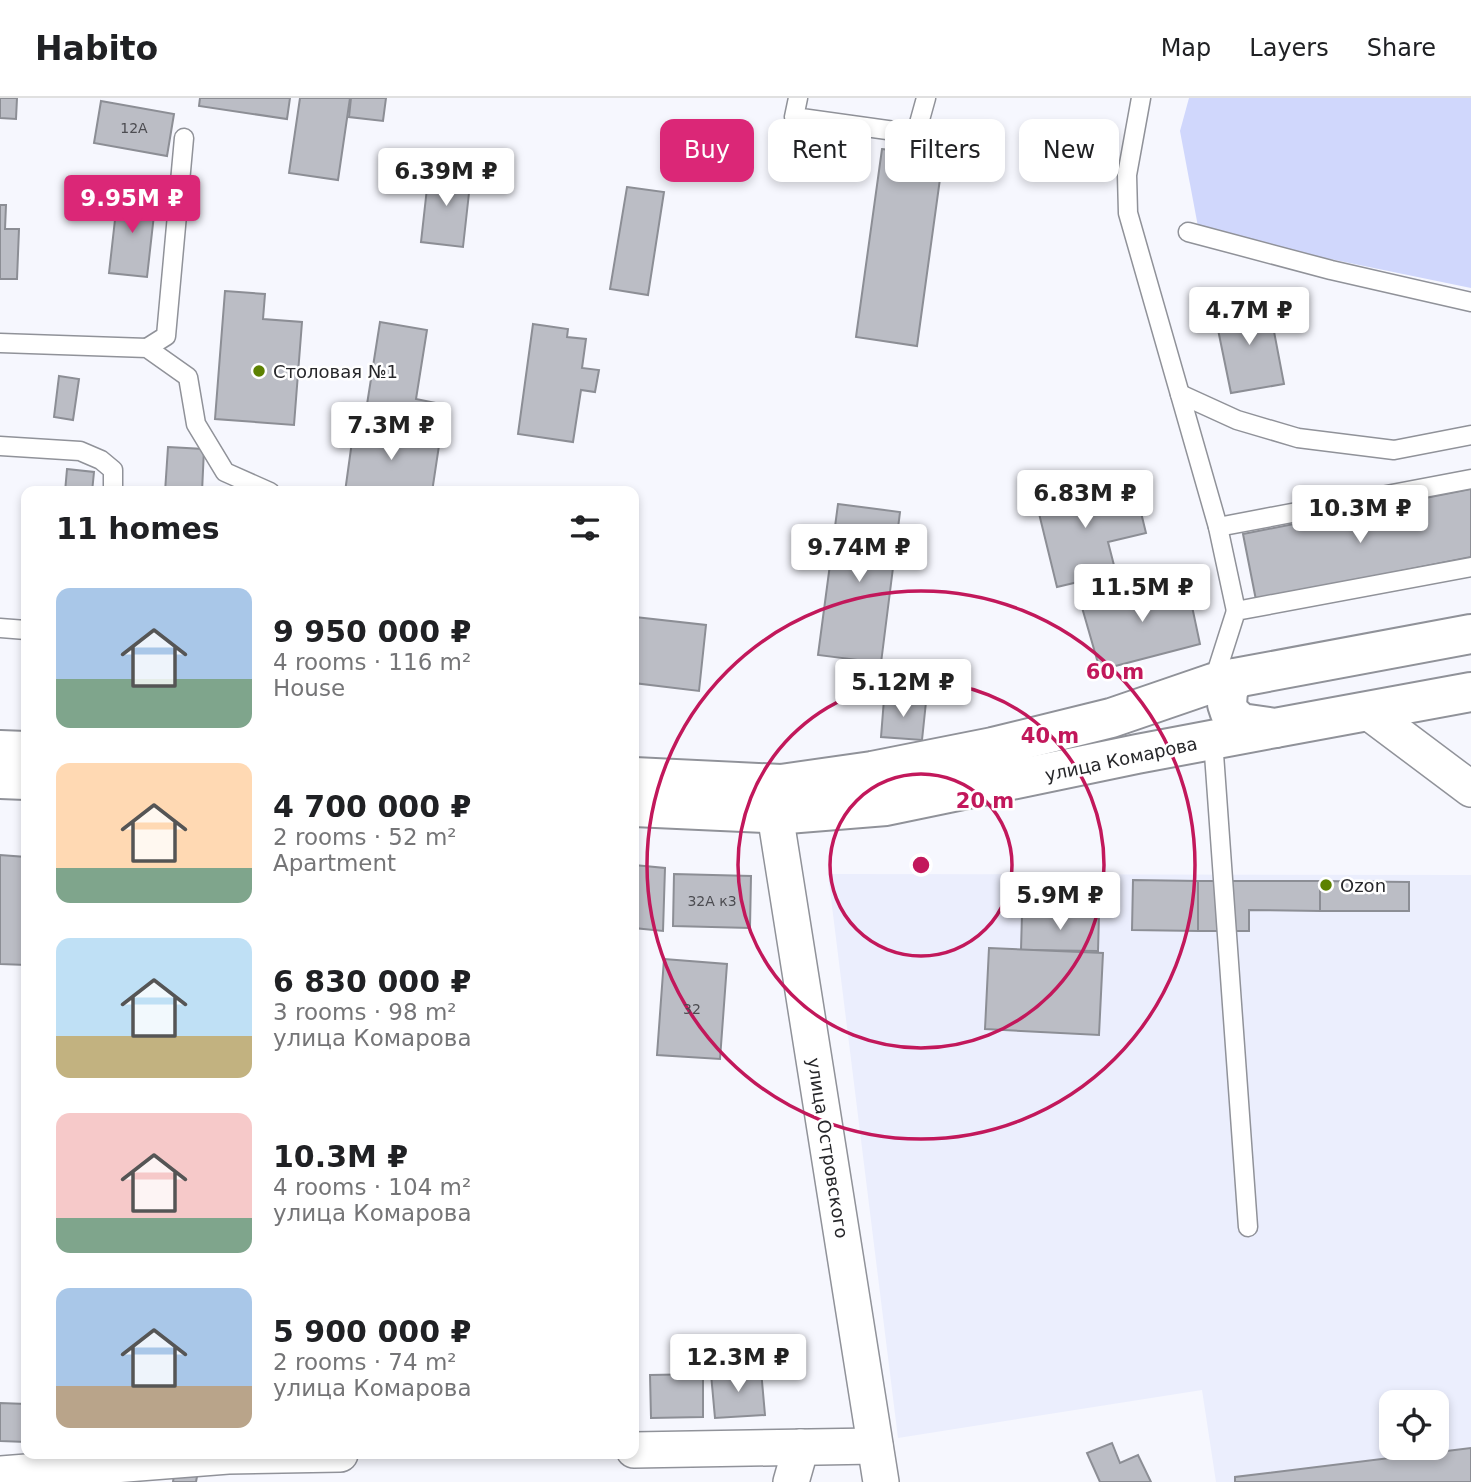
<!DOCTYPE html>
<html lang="en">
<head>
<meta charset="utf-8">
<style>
  body { margin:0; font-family:"DejaVu Sans",sans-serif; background:#f2f2f2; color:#202124; height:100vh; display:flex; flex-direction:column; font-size:26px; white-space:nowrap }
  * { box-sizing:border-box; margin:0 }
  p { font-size:23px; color:#757577 }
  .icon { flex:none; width:38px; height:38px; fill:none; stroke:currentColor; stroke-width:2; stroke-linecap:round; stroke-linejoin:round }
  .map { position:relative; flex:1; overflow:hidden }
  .details { position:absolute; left:21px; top:388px; width:618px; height:973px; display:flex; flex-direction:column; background:#fff; border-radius:14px; box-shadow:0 4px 10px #0003 }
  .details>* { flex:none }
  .guide { position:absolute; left:660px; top:21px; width:665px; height:63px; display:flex; gap:14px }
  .tools { position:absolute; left:1379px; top:1292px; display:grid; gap:14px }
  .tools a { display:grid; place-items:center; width:70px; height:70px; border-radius:14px; background:#fff; box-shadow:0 4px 10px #0003; font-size:35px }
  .price { position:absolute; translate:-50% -60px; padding:0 16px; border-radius:7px; background:#fff; color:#222; font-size:23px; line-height:46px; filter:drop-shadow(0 2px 4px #0008) }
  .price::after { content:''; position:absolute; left:50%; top:42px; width:21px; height:16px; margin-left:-10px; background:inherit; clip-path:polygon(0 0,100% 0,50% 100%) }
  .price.selected { background:#db2777; color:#fff }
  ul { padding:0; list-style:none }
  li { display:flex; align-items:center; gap:21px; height:175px; padding:0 35px }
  li span { display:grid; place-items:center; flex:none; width:196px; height:140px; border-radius:14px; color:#555 }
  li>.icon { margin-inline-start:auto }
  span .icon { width:84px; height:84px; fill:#fffc; stroke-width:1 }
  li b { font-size:30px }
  h2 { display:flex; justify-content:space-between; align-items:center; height:84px; padding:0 35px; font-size:30px }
  .chip { padding:0 24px; border-radius:14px; background:#fff; box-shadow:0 4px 10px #0003; font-size:24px; line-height:63px }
  .chip.selected { background:#db2777; color:#fff }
  header { display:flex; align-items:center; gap:42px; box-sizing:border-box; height:98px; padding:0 35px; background:#fff; border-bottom:2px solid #e0e0e0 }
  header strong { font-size:33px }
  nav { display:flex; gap:38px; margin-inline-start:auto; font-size:24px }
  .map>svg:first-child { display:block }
</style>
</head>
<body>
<header>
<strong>Habito</strong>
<nav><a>Map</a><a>Layers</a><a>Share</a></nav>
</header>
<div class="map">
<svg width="1471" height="1384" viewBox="0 0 1471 1384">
  <rect width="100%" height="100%" fill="#f6f7fe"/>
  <path fill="#ebeefd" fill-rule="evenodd" d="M828,776L1471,777V1384H1216L1202,1292L898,1340ZM1391,1304H1437V1349H1391Z"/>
  <path fill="#d0d7fc" d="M1189,0H1471V190L1199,134L1180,33Z"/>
  <g fill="#bbbdc5" stroke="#8c8e95" stroke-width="2">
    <path d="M0,0H17L16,21L0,20Z"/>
    <path d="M200,0H290L287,21L199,8Z"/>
    <path d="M300,0H350L338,82L289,75Z"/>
    <path d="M351,0H386L383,23L349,19Z"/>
    <path d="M101,3L174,16L167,58L94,45Z"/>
    <path d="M882,51L943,59L917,248L856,239Z"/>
    <path d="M429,72L471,77L463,149L421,144Z"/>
    <path d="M627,89L664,94L648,197L610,191Z"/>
    <path d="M118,95L156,99L147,179L109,175Z"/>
    <path d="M0,107H6L5,131H19L17,181H0Z"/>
    <path d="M225,193L265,196L263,221L302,224L294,327L215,321Z"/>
    <path d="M1268,202L1284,286L1231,295L1214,212Z"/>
    <path d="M380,224L427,232L416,301L436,305L432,330L365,319Z"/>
    <path d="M533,226L568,231L567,239L586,241L582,270L599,272L595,294L581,292L573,344L518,336Z"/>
    <path d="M59,278L79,281L73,322L54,319Z"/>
    <path d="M354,329L440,341L432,394H345Z"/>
    <path d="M168,349L204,351L202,394H165Z"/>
    <path d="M67,371L94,374L92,394H65Z"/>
    <path d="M1091,381L1096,404L1136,394L1146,435L1108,444L1116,475L1057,489L1034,395Z"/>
    <path d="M1471,391V459L1256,502L1243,436Z"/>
    <path d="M838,406L900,414L881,565L818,557Z"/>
    <path d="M1186,480L1200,546L1100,572L1081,506Z"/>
    <path d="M635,519L706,527L699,593L634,585Z"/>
    <path d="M884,601L926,604L922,642L881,639Z"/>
    <path d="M0,757L26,759V867L0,866Z"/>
    <path d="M634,767L665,770L663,833L634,830Z"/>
    <path d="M674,776L751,778L750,830L673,828Z"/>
    <path d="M1133,782L1198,783V833L1132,832Z"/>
    <path d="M1198,783H1320V813L1249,812V833H1198Z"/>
    <path d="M1320,783L1409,784V813H1320Z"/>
    <path d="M1022,816L1099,817L1098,853L1021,852Z"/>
    <path d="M989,850L1103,855L1099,937L985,931Z"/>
    <path d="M664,861L727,866L720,961L657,957Z"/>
    <path d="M761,1272L765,1317L715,1320L711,1276Z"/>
    <path d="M703,1276V1319L651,1320L650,1277Z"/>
    <path d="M0,1305L26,1306V1344L0,1343Z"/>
    <path d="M1112,1345L1120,1365L1138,1357L1151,1384H1100L1087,1355Z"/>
    <path d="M1471,1350V1384H1235V1379Z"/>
    <path d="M175,1370L198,1373L196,1384H173Z"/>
  </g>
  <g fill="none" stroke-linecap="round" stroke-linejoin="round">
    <defs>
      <g id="lane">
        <path d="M798,0L794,19L916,36L926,0"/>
        <path d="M1141,0L1127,77L1128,115L1218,429L1236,513"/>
        <path d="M1188,134L1331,172L1471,204"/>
        <path d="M0,245L147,250L188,279L196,326L225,374L270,394"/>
        <path d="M147,250L166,238L184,40"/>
        <path d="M1180,296L1237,322L1298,340L1394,352L1471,337"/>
        <path d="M0,348L80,353L101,362L113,372V394"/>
        <path d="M1218,429L1471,381"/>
        <path d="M0,530L26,532"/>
        <path d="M1213,585L1236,513L1471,469"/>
        <path d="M1213,642L1248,1129"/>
      </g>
      <g id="street">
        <path d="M1367,613L1471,691"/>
        <path d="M775,716L881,1384"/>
        <path d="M634,1352L875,1348"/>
        <path d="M0,1376L228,1358L340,1356"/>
        <path d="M791,1384L801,1349"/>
      </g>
      <g id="secondary">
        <path d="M1235,580L1228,593L1227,606L1230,615L1241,625L1275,630L1471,594"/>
        <path d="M0,652L26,653"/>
        <path d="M634,679L781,686L872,673L993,649L1111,620L1213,585L1235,580L1471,536"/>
        <path d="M0,681L26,682"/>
        <path d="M634,709L787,716L886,708L1137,656L1275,630"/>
      </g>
    </defs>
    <use href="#lane" stroke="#909299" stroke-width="21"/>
    <use href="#street" stroke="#909299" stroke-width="38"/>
    <use href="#secondary" stroke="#909299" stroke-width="42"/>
    <use href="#lane" stroke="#fff" stroke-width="18"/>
    <use href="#street" stroke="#fff" stroke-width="35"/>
    <use href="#secondary" stroke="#fff" stroke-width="38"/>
  </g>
  <g fill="none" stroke="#c2185b" stroke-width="3.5">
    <circle cx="921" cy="767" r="91"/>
    <circle cx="921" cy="767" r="183"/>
    <circle cx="921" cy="767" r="274"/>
  </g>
  <g fill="#5c8100" stroke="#fff" stroke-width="2.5">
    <circle cx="259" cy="273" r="7"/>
    <circle cx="1326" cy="787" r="7"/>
  </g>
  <g text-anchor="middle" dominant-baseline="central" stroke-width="5" stroke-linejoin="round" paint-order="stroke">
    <g font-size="14" fill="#4c4c51">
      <text x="134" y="30">12А</text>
      <text x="712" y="803">32А к3</text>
      <text x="692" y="911">32</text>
    </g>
    <g font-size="18" fill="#27272a" stroke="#fff" text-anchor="start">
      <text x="273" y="273">Столовая №1</text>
      <text x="1340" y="787">Ozon</text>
    </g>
    <g font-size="18" fill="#27272a" stroke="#fff">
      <text transform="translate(1121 661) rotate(-12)">улица Комарова</text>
      <text transform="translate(828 1050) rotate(81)">улица Островского</text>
    </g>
  </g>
  <circle cx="921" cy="767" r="10" fill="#c2185b" stroke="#fff" stroke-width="3.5"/>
  <g font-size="21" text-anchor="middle" font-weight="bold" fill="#c2185b" stroke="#fff" stroke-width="5" stroke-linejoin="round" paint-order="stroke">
    <text x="1115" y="581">60 m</text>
    <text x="1050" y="645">40 m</text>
    <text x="985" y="710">20 m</text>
  </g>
</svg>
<div class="tools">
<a><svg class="icon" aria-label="locate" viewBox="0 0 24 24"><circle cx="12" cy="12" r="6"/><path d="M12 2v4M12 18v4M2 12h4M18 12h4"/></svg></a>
</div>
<b class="price" style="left:446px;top:110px">6.39M ₽</b>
<b class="price selected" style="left:132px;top:137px">9.95M ₽</b>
<b class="price" style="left:1249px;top:249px">4.7M ₽</b>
<b class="price" style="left:391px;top:364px">7.3M ₽</b>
<b class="price" style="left:1085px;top:432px">6.83M ₽</b>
<b class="price" style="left:1360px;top:447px">10.3M ₽</b>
<b class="price" style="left:859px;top:486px">9.74M ₽</b>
<b class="price" style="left:1142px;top:526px">11.5M ₽</b>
<b class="price" style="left:903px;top:621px">5.12M ₽</b>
<b class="price" style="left:1060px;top:834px">5.9M ₽</b>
<b class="price" style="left:738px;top:1296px">12.3M ₽</b>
<div class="guide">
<a class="chip selected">Buy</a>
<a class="chip">Rent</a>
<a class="chip">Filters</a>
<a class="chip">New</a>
</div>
<section class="details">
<h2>11 homes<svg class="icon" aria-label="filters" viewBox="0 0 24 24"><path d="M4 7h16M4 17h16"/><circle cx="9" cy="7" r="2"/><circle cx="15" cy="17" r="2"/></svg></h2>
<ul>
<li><span style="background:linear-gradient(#a9c7e8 65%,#7fa58c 0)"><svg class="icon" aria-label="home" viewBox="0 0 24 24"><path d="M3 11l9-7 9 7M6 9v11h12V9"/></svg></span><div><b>9 950 000 ₽</b><p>4 rooms · 116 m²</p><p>House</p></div></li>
<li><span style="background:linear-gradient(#ffd9b3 75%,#7fa58c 0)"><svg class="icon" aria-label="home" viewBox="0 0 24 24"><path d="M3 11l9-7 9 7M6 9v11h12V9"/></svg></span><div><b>4 700 000 ₽</b><p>2 rooms · 52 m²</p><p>Apartment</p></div></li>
<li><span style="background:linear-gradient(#bfe0f5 70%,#c2b280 0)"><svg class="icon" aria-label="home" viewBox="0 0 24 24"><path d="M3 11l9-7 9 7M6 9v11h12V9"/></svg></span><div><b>6 830 000 ₽</b><p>3 rooms · 98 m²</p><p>улица Комарова</p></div></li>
<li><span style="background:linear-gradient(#f6c9c9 75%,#7fa58c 0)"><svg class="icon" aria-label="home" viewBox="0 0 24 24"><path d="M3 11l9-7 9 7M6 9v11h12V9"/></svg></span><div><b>10.3M ₽</b><p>4 rooms · 104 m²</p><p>улица Комарова</p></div></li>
<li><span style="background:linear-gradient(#a9c7e8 70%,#b9a48a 0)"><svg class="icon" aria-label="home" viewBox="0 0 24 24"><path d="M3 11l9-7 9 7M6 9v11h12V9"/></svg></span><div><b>5 900 000 ₽</b><p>2 rooms · 74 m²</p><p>улица Комарова</p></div></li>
</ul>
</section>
</div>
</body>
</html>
